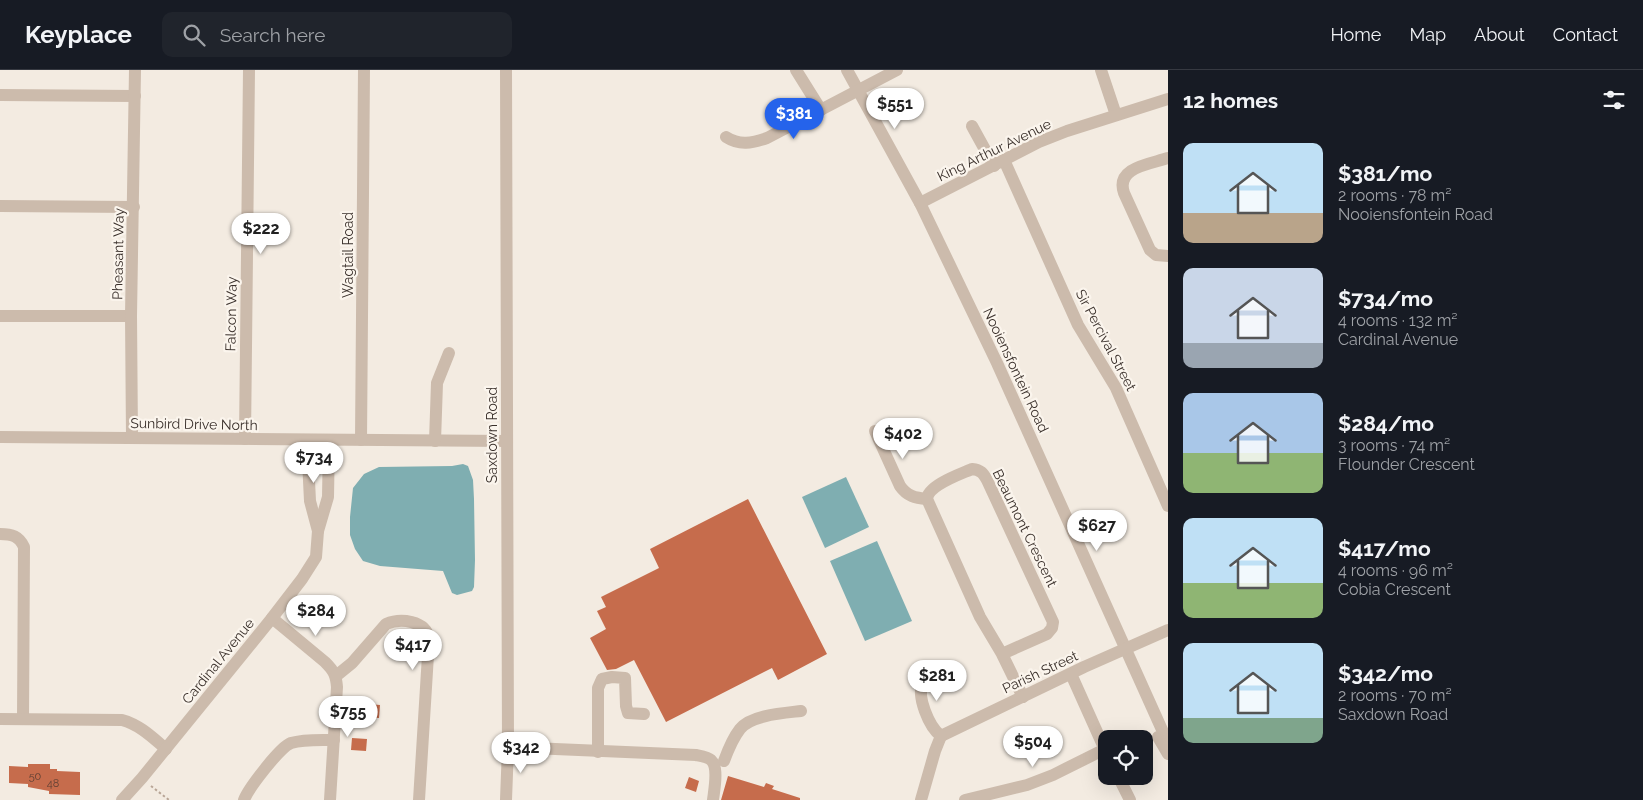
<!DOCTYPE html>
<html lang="en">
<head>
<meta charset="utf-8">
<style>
  body { margin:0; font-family:Raleway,sans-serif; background:#20242c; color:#f1f3f6; height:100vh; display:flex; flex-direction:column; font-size:19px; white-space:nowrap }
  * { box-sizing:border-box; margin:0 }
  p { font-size:16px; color:#9ea1a6 }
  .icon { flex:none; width:28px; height:28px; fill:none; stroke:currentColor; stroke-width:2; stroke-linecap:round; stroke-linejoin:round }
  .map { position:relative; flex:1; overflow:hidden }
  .sheet { display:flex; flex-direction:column; background:#171b24; width:475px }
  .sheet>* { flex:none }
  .tools { position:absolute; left:1098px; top:660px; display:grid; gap:10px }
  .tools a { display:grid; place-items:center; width:55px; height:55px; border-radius:10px; background:#171b24; box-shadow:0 5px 20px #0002; font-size:25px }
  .price { position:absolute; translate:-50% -42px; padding:0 11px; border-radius:18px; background:#fff; color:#222; font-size:16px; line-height:32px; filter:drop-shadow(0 1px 2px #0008) }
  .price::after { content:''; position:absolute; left:50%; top:30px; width:15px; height:11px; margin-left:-8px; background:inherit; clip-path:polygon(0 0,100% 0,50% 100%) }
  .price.selected { background:#2563eb; color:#fff }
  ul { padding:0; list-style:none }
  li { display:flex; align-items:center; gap:15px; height:125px; padding:0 15px }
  li span { display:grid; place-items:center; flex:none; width:140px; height:100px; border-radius:10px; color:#555 }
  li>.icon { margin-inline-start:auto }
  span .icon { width:60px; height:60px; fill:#fffc; stroke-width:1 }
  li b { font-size:21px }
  h2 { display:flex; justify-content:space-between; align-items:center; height:60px; padding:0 15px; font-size:21px }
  header { display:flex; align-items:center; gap:30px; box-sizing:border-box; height:70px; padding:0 25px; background:#171b24; border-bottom:1px solid #363941 }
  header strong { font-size:24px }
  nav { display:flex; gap:28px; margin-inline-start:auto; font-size:18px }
  .search { width:350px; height:45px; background:#20242c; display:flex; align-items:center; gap:12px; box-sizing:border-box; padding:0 18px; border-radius:10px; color:#9ea1a6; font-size:19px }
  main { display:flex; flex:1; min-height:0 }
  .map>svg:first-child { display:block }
</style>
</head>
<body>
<header>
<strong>Keyplace</strong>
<div class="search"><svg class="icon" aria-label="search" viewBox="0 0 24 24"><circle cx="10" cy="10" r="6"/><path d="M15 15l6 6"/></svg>Search here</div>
<nav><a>Home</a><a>Map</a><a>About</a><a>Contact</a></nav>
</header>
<main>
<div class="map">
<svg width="1168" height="730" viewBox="0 0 1168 730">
  <rect width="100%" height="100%" fill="#f3ebe1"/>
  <g fill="#7faeb1">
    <path d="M463,394L468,396L473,410L474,429L475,490L474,517L472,521L457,525L452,523L443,501L380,496L363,491L355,479L350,465V447L353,418L364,404L379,397L452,396Z"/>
    <path d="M846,407L869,457L825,478L802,427Z"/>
    <path d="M877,471L912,551L865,571L830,491Z"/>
  </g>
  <g fill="#c66c4c">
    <path d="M748,429L827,584L778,610L772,598L666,652L634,590L616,599L607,600L590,568L606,559L597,541L606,537L601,527L659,498L650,479Z"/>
    <path d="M354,633L380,635L379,648L353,647Z"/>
    <path d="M352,668L367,669L366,681L351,680Z"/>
    <path d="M28,694H50V699H57V701L80,702V725L49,724V721L28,717V714L9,713V696L28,697Z"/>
    <path d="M728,706L764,717L766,713L774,716L772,719L800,728V730H721Z"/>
    <path d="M689,707L699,711L696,722L685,718Z"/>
  </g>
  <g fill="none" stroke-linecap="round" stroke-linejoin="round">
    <path stroke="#b8a596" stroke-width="2" stroke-dasharray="2.5 2.5" stroke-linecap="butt" d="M151,716L169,730"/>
    <g stroke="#ccbbac" stroke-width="12">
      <path d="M506,0L508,677L506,730"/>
      <path d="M796,0L821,40"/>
      <path d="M847,0L920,133L997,293L1168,673"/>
      <path d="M1101,0L1116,45"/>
      <path d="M0,25L135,26"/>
      <path d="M972,56L994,96"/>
      <path d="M726,67C740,76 752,73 767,68L897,0"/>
      <path d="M1168,88C1151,94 1115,97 1124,123L1150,180L1156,185L1168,186"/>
      <path d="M1004,90L1078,255L1116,318L1168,436"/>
      <path d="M920,133L1039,72L1067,61L1168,29"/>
      <path d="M0,136L134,137"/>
      <path d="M0,246H131"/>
      <path d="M875,361L900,416C907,426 915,428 927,429"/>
      <path d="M0,367L507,371"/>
      <path d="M132,368L131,246L135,0"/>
      <path d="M245,369L249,0"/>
      <path d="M361,370L364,0"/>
      <path d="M435,371L437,313L449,283"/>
      <path d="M318,461L328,427L329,370"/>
      <path d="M0,464C12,464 19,466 24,477L23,648"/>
      <path d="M272,548L325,592C334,601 336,605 337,617L330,730"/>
      <path d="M1002,584L1047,564L1052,558L1053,552L987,410C983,403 981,400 972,399C961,404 928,415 927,429L980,547L1002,584L1023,627"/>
      <path d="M939,600C932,604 926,606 923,612C916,626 929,657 941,666"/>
      <path d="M1071,604L1106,682"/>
      <path d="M336,606L352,593L386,554C400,548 426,550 429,569L419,730"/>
      <path d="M0,649L122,650C140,655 152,667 166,679"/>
      <path d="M941,666L1084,597L1168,560"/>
      <path d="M1158,667L1168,684"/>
      <path d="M508,677L696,685C701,686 708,687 711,690C719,697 714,721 713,730"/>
      <path d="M598,682V618L602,609L612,607L625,608L626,636L628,643L644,644"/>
      <path d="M724,691C728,680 733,668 740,659C751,645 784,643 801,641"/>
      <path d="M1118,706L1130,730"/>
      <path d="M122,730L142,708L272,548L302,509L316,487L318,461L310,431L307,370"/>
      <path d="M244,730C248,719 280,677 291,673C304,669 320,670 334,670"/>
      <path d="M921,730L935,681L941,666"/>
      <path d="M965,730L1027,715L1053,705L1105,679"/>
    </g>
  </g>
  <g text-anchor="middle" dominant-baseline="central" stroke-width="4.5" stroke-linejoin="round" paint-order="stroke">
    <g font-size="11" fill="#5d3f33">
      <text x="35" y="706">50</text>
      <text x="53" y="713">48</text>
    </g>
    <g font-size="14" fill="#3a302b" stroke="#fbf5ed">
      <text transform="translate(994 80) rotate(-26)">King Arthur Avenue</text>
      <text transform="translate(118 184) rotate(-89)">Pheasant Way</text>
      <text transform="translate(348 185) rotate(-90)">Wagtail Road</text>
      <text transform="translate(231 244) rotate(-89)">Falcon Way</text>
      <text transform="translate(1106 270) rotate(62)">Sir Percival Street</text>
      <text transform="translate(1016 300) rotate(65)">Nooiensfontein Road</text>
      <text transform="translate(194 354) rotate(1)">Sunbird Drive North</text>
      <text transform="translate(492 365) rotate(-90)">Saxdown Road</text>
      <text transform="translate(1025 458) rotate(64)">Beaumont Crescent</text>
      <text transform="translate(218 591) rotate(-51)">Cardinal Avenue</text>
      <text transform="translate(1040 602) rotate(-25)">Parish Street</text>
    </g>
  </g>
</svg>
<div class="tools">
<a><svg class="icon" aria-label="locate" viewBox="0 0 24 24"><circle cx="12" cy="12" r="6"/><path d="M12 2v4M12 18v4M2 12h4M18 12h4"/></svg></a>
</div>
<b class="price" style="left:895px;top:60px">$551</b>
<b class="price selected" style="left:794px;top:70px">$381</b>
<b class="price" style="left:261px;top:185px">$222</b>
<b class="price" style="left:903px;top:390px">$402</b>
<b class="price" style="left:314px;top:414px">$734</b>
<b class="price" style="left:1097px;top:482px">$627</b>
<b class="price" style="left:316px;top:567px">$284</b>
<b class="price" style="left:413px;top:601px">$417</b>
<b class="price" style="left:937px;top:632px">$281</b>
<b class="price" style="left:348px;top:668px">$755</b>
<b class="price" style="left:1033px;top:698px">$504</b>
<b class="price" style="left:521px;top:704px">$342</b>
</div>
<section class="sheet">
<h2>12 homes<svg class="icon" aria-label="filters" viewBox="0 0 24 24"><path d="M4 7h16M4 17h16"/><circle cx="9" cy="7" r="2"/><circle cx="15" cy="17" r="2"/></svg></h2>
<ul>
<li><span style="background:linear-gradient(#bfe0f5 70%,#b9a48a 0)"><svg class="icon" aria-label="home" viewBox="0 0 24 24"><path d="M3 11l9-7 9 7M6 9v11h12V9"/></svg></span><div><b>$381/mo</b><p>2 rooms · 78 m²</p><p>Nooiensfontein Road</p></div></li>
<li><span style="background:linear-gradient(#c9d6e8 75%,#9aa5b1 0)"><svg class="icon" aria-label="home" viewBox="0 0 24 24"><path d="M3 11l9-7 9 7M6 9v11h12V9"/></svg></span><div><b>$734/mo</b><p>4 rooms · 132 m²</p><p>Cardinal Avenue</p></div></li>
<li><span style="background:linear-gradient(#a9c7e8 60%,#8fb573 0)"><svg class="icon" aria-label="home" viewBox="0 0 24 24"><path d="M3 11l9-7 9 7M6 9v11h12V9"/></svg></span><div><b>$284/mo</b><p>3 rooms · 74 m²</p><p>Flounder Crescent</p></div></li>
<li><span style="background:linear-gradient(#bfe0f5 65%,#8fb573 0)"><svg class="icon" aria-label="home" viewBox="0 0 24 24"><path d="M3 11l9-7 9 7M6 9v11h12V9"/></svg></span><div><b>$417/mo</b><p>4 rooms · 96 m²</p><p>Cobia Crescent</p></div></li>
<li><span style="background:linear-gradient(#bfe0f5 75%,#7fa58c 0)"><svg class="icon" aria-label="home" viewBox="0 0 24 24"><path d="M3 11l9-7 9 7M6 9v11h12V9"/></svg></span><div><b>$342/mo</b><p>2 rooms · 70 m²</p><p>Saxdown Road</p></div></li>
</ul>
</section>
</main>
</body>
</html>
